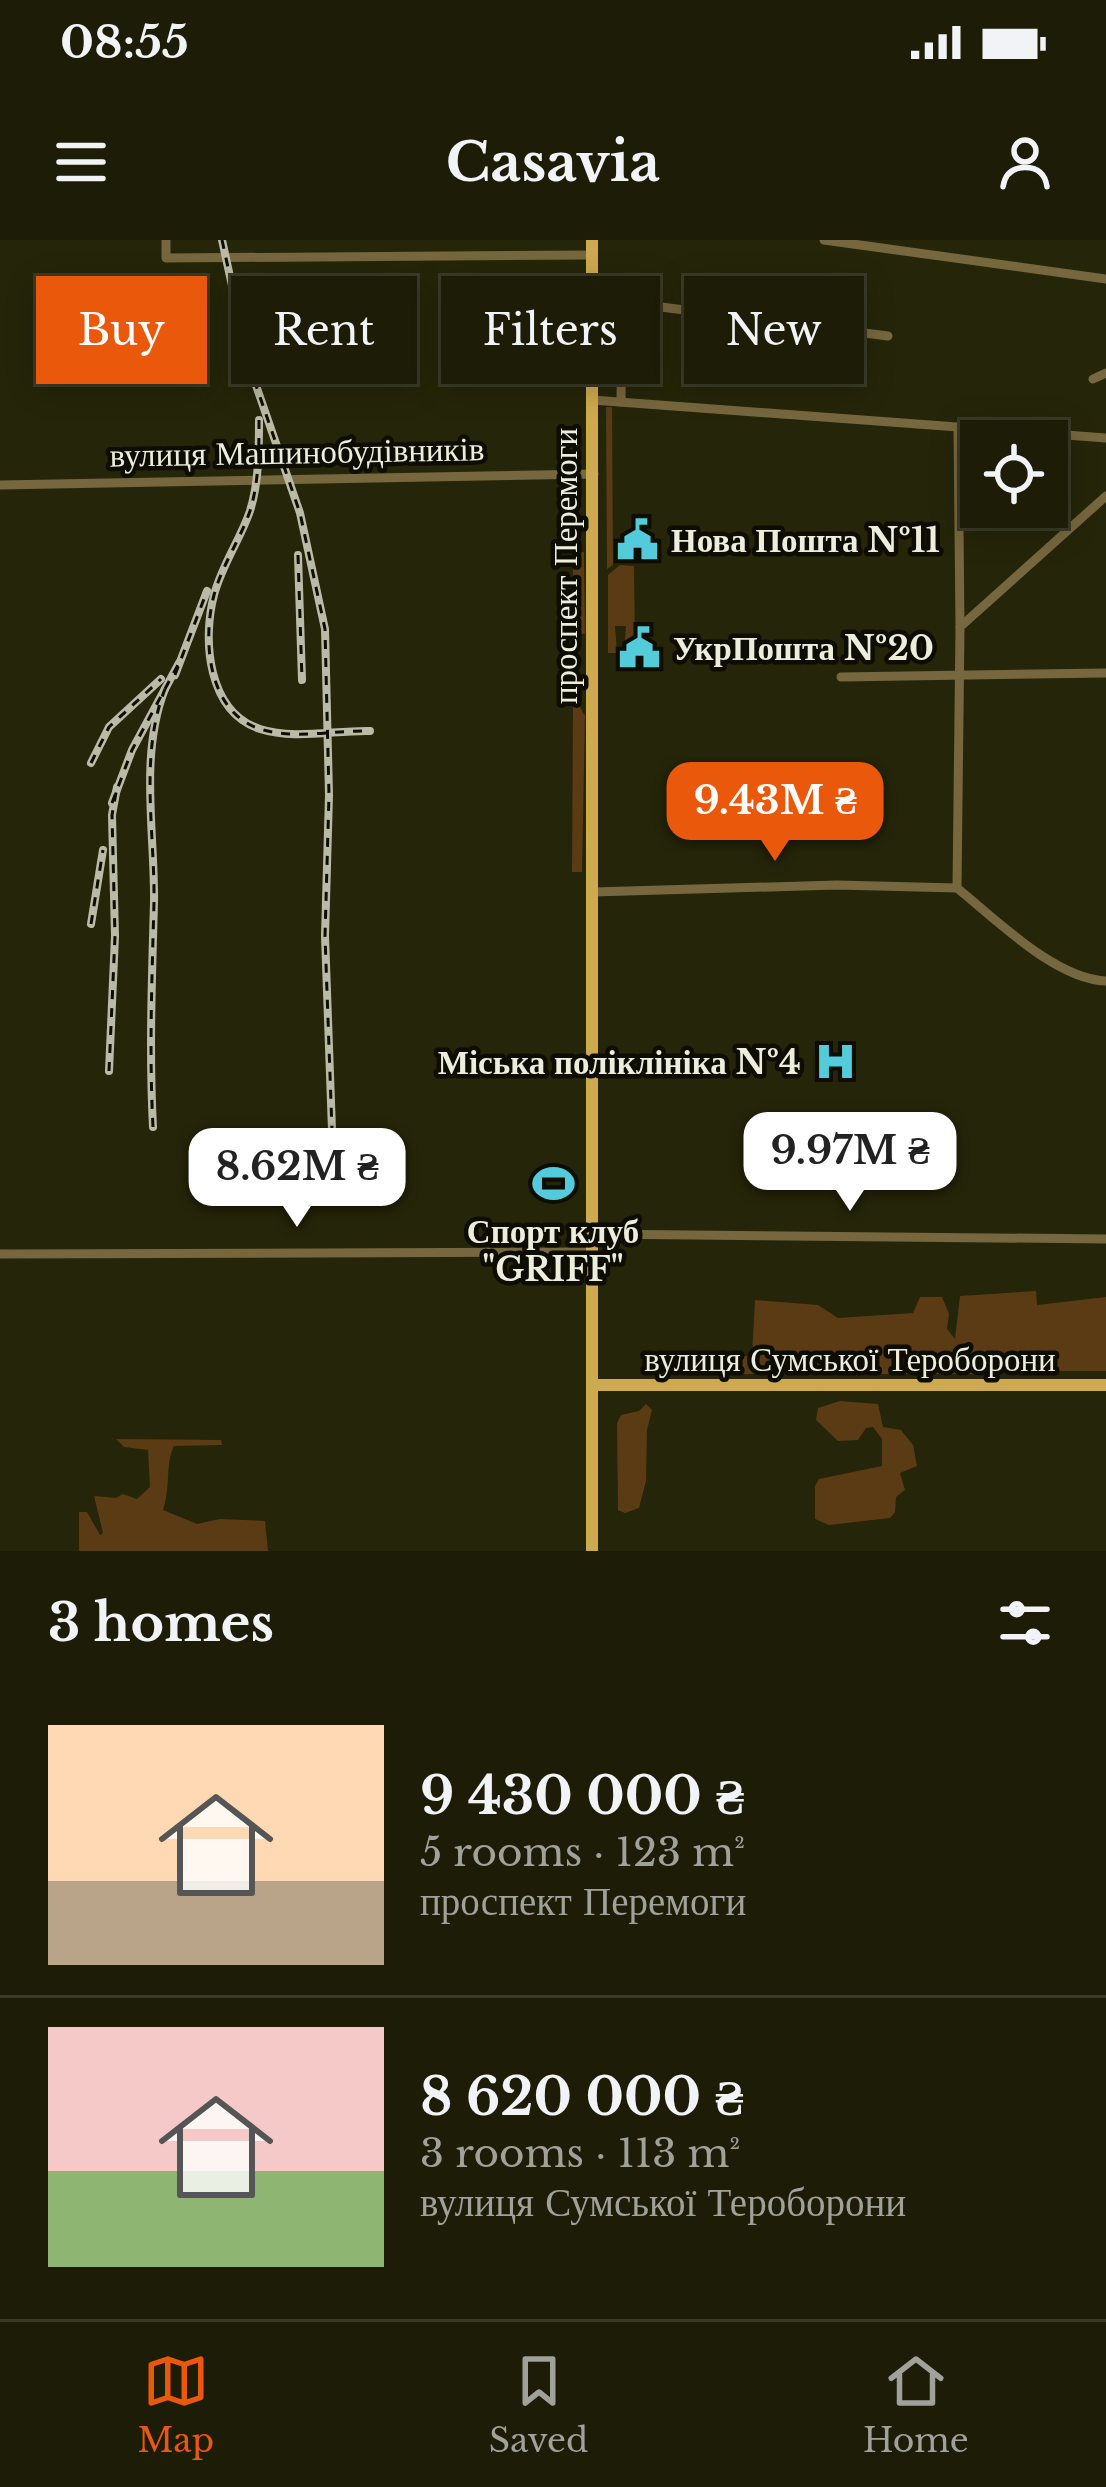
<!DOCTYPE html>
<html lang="en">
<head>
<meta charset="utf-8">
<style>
  body { margin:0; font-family:"Libre Baskerville",serif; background:#292915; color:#f1f3f6; height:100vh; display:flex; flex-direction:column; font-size:45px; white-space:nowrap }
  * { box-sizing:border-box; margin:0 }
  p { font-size:39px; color:#a0a19b }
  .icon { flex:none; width:66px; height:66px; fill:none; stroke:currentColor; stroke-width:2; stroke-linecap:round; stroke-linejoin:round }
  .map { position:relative; height:1311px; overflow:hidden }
  .panel { display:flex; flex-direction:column; background:#1c1c07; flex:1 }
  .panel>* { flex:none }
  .guide { position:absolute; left:36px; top:36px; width:1035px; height:108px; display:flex; gap:24px }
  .fabs { position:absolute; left:960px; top:180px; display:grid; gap:24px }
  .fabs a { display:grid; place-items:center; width:108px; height:108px; border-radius:0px; background:#1c1c07; box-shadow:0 6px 30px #0003,0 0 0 3px #3a3a28; font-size:60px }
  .price { position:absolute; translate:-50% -102px; padding:0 27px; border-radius:24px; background:#fff; color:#222; font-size:39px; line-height:78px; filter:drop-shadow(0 3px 6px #0008) }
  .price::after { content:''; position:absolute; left:50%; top:72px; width:36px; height:27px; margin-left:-18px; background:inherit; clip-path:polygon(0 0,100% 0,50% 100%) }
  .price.on { background:#ea580c; color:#fff }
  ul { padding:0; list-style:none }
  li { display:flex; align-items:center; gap:36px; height:300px; padding:0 48px }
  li+li { border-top:3px solid #3a3a28 }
  li span { display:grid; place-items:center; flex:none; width:336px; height:240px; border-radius:0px; color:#555 }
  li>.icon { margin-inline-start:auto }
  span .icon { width:144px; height:144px; fill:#fffc; stroke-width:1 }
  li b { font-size:51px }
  h2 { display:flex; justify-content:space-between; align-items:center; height:144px; padding:0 48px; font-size:51px }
  .tag { padding:0 42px; border-radius:0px; background:#1c1c07; box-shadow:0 6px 30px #0003,0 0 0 3px #3a3a28; font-size:42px; line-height:108px }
  .tag.on { background:#ea580c; color:#fff }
  .status { display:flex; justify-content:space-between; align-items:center; height:84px; padding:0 60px; background:#1c1c07; direction:ltr }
  .status svg { height:33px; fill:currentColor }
  header { display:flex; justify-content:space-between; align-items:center; height:156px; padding:0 48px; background:#1c1c07; font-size:54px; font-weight:800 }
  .tab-bar { display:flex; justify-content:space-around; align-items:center; height:168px; border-top:3px solid #3a3a28; background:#1c1c07; font-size:33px; color:#a0a19b }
  .tab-bar a { display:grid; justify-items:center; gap:6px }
  .tab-bar .on { color:#ea580c }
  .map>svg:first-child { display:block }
</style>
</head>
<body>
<div class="status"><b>08:55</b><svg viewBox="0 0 49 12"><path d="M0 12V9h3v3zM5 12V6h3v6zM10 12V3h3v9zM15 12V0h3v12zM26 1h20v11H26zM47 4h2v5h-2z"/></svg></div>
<header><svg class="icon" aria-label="menu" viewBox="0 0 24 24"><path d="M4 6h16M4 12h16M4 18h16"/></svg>Casavia<svg class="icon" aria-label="person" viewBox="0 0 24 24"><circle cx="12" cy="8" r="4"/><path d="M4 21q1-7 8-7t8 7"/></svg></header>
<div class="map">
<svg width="1106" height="1311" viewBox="0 0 1106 1311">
  <rect width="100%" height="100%" fill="#252509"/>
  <g fill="#5b3b13">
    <path d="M606,167H612L613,325L607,329Z"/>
    <path d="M584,312L585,394L573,393V312Z"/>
    <path d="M620,325L634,326L635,413H624L626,386H615L617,413H608V335Z"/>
    <path d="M573,466L580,467L585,476L582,632H572Z"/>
    <path d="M1036,1051L1037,1065L1106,1057V1131H1025L1008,1122L988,1134H704L703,1116H752L755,1060L818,1065L838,1078L913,1073L920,1057H942L949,1074L947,1089L955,1099L960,1056Z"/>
    <path d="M840,1161L878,1164L883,1187L901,1190L913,1205L917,1226L900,1233L905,1250L896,1257L895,1272L890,1278L829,1285L815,1279V1246L819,1239L882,1226V1199L873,1187L866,1188L858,1200L838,1201L816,1180L818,1168Z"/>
    <path d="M646,1164L652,1170L647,1190L646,1241L639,1268L625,1273L618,1270L617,1183L621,1175L639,1171Z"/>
    <path d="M116,1199L221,1200L222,1205L174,1206C165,1224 171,1247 163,1270L197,1284L220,1279L265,1281L268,1311H79V1272H87L100,1295L103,1293L94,1256L116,1258L123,1254L137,1259L150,1247L148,1210L124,1207Z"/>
  </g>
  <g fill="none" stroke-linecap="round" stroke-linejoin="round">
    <g stroke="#77673e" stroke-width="9">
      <path d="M166,0V18L592,15"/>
      <path d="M824,0L1106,39"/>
      <path d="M1093,139L1106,133"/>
      <path d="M592,160L1106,198"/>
      <path d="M621,162L622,62L888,96"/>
      <path d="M958,189L960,387"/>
      <path d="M0,245L594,234"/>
      <path d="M1106,256L960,387L957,648C997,680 1055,739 1106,741"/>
      <path d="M841,437L1106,433"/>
      <path d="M593,652L837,645L957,648"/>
      <path d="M593,994L1106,999"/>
      <path d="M0,1014L593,1012"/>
    </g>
    <g stroke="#cdaa4f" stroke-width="12">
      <path d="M592,0V1311"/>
      <path d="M594,1145H1106"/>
    </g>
    <defs>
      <g id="rail">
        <path d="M222,0L250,128L300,273L325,389L329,555L325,696L332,890"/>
        <path d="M259,180C259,210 259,242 250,271C240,300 222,325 214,355C202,401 208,472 260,489C294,500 335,490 370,491"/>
        <path d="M298,315L302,440"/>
        <path d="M175,435L207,351"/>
        <path d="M91,523L109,487L161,439"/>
        <path d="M112,563L132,510L179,423"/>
        <path d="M91,684L103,610"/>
        <path d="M109,831L115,696L112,575L117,547"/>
        <path d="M153,887C149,811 152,738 154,662C155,593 139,515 165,449"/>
      </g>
    </defs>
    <use href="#rail" stroke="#babba7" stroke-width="8"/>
    <use href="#rail" stroke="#0d0d04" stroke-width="3" stroke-dasharray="9" stroke-linecap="butt"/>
  </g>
  <defs>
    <symbol id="civic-bare" viewBox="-9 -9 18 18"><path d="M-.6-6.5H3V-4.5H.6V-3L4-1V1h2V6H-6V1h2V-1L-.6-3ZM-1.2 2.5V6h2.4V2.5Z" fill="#53cbdb" stroke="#0d0d04" stroke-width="2.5" paint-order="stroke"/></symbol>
    <symbol id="hospital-bare" viewBox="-9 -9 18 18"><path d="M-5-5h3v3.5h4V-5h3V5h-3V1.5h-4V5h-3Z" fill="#53cbdb" stroke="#0d0d04" stroke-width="2.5" paint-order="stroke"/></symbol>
    <symbol id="stadium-bare" viewBox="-9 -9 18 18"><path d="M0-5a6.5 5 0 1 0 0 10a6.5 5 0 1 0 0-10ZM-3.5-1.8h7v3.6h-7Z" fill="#53cbdb" stroke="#0d0d04" stroke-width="2.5" paint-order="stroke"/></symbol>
  </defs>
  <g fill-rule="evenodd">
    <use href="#civic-bare" x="608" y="270" width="59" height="59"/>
    <use href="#civic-bare" x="610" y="378" width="59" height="59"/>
    <use href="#hospital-bare" x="806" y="792" width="59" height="59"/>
    <use href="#stadium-bare" x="524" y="914" width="59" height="59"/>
  </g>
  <g text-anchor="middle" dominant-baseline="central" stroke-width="9" stroke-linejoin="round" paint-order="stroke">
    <g font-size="33" fill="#eceddc" stroke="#0d0d04">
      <text transform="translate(297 212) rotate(-1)">вулиця Машинобудівників</text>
      <text transform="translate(565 326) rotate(-90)">проспект Перемоги</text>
      <text x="850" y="1119">вулиця Сумської Тероборони</text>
    </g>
    <g font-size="33" font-weight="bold" fill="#eceddc" stroke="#0d0d04" text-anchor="start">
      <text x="671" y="300">Нова Пошта №11</text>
      <text x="673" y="408">УкрПошта №20</text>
      <text x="801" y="822" text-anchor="end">Міська поліклініка №4</text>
      <text x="553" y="991" text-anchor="middle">Спорт клуб<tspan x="553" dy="38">"GRIFF"</tspan></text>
    </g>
  </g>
</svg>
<div class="fabs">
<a><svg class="icon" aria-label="locate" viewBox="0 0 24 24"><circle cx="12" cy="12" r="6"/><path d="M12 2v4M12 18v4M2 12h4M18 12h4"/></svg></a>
</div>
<b class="price on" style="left:775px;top:624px">9.43M ₴</b>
<b class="price" style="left:850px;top:974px">9.97M ₴</b>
<b class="price" style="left:297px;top:990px">8.62M ₴</b>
<div class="guide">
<a class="tag on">Buy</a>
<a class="tag">Rent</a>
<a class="tag">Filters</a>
<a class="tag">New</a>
</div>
</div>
<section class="panel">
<h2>3 homes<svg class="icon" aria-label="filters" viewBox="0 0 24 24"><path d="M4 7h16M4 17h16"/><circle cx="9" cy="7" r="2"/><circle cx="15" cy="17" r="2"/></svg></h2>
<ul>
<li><span style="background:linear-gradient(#ffd9b3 65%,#b9a48a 0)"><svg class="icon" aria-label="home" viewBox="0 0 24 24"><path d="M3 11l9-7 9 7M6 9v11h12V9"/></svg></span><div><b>9 430 000 ₴</b><p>5 rooms · 123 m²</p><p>проспект Перемоги</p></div></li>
<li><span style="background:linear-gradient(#f6c9c9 60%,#8fb573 0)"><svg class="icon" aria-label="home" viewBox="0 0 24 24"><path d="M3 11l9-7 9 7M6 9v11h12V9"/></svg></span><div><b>8 620 000 ₴</b><p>3 rooms · 113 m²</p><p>вулиця Сумської Тероборони</p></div></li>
</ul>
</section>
<nav class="tab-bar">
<a class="on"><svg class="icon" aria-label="map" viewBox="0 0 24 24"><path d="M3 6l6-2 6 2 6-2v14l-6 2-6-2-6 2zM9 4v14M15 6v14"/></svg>Map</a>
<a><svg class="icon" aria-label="saved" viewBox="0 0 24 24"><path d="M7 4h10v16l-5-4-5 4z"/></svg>Saved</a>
<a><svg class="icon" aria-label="home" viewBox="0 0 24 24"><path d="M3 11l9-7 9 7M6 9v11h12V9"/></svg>Home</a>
</nav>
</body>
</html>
